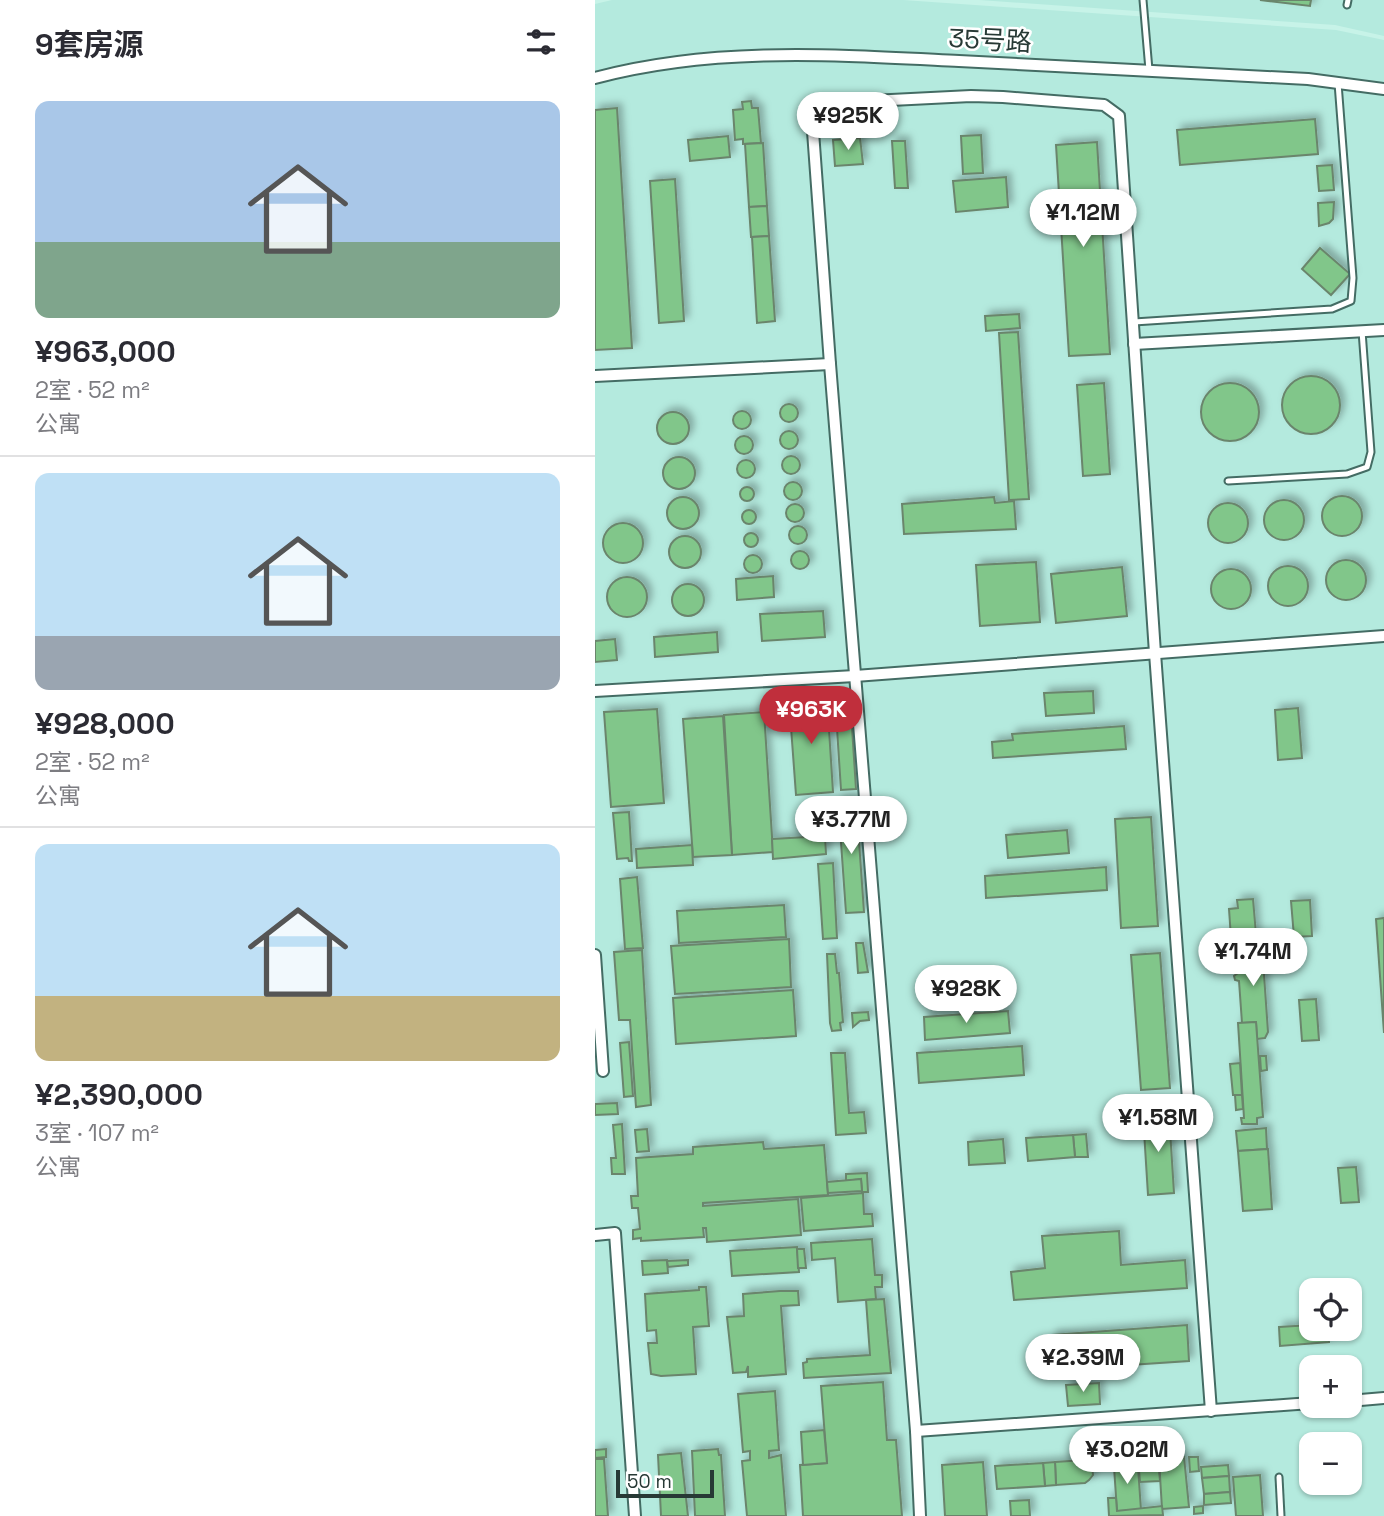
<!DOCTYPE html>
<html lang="zh">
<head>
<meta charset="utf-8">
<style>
  body { margin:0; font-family:"Space Grotesk","Noto Sans SC",sans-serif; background:#f7f7f7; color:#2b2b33; height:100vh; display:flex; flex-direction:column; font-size:26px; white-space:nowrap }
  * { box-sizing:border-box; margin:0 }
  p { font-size:23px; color:#7c7c81 }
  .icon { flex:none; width:38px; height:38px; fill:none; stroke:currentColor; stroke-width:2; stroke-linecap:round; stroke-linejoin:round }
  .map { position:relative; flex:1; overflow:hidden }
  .sheet { display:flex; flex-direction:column; background:#fff; width:595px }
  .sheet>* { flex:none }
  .controls { position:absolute; left:704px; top:1278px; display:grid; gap:14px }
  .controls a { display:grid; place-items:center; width:63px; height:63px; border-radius:14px; background:#fff; box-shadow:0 2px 5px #0004; font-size:35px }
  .scale { position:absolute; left:21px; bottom:18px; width:98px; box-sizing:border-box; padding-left:7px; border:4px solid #273935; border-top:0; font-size:19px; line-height:24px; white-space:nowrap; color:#273935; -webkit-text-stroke:5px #fff; paint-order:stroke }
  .price { position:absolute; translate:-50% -60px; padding:0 16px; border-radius:24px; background:#fff; color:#222; font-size:23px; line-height:46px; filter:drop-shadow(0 2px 4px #0008) }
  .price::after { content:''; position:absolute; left:50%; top:42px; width:21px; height:16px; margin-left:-10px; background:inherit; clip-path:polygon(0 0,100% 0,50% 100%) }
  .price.selected { background:#c02f3c; color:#fff }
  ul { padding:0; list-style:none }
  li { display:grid; align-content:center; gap:14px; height:371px; padding:0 35px }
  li+li { border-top:2px solid #e1e1e2 }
  li span { display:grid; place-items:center; height:217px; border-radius:14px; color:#555 }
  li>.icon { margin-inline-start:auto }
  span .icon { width:126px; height:126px; fill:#fffc; stroke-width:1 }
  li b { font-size:30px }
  h2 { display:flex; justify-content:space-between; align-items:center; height:84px; padding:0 35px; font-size:30px }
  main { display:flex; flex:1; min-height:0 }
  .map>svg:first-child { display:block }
</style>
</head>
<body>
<main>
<section class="sheet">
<h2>9套房源<svg class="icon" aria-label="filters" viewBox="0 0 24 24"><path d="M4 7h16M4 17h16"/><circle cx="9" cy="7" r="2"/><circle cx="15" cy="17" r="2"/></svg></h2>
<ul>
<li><span style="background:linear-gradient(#a9c7e8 65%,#7fa58c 0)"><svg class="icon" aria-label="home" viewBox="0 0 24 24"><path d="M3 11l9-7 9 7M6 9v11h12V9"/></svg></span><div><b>¥963,000</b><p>2室 · 52 m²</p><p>公寓</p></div></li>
<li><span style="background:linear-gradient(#bfe0f5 75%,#9aa5b1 0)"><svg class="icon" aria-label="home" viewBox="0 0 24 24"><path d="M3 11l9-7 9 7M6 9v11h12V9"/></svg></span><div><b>¥928,000</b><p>2室 · 52 m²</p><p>公寓</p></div></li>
<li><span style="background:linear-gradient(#bfe0f5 70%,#c2b280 0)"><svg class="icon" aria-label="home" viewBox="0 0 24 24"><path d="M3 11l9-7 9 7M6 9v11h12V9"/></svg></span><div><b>¥2,390,000</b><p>3室 · 107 m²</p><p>公寓</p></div></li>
</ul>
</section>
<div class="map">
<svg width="789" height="1516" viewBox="0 0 789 1516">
  <defs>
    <filter id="shadow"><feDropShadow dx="4.5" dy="-4.5" stdDeviation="3.5" flood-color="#0004"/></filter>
  </defs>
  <rect width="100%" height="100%" fill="#c7f3e8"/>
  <g fill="#b4eade" fill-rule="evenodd">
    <path d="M17,0H308L741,30L789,40V1516H0V4ZM716,1290H754V1328H716ZM716,1367H754V1405H716ZM716,1444H754V1482H716Z"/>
    <path d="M384,0H789V36L740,25Z"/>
  </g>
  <g fill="#81c68a" stroke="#6a856c" stroke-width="2" filter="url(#shadow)">
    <path d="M665,0H716L715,6Z"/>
    <path d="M156,101L157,108H163L166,143L148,144V139L140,140L138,110L148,109L147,102Z"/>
    <path d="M22,108L37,348L0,350V110Z"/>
    <path d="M720,119L723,154L585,165L582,130Z"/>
    <path d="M386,135L388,173L368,174L366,136Z"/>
    <path d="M133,136L135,157L95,161L93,140Z"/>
    <path d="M265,138L268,164L240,166L238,140Z"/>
    <path d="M297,141H310L313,188H300Z"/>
    <path d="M502,142L515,354L474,356L461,145Z"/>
    <path d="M168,143L172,206L154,207L150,144Z"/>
    <path d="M737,165L739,190L724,191L722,166Z"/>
    <path d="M411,177L413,207L361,212L358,181Z"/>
    <path d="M80,179L89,321L64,323L55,181Z"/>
    <path d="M739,202L738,219L734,223L724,226L723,203Z"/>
    <path d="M172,206L174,236L156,237L154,207Z"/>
    <path d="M174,236L180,321L162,323L157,237Z"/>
    <path d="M725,248L755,274L736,295L707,269Z"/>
    <path d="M424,314L425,328L391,331L390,316Z"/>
    <path d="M423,332L434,499L414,500L404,333Z"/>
    <circle cx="716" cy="405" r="29"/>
    <path d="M509,383L515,474L488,476L482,385Z"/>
    <circle cx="635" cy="412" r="29"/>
    <circle cx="194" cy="413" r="9"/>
    <circle cx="147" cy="420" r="9"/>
    <circle cx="78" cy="428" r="16"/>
    <circle cx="194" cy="440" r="9"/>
    <circle cx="149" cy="445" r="9"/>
    <circle cx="196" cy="465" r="9"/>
    <circle cx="84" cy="473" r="16"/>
    <circle cx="151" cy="469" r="9"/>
    <circle cx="198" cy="491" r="9"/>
    <circle cx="152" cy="494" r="7"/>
    <circle cx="747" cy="516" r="20"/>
    <circle cx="88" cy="513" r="16"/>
    <path d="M399,497L400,503L419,501L421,529L309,534L307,504Z"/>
    <circle cx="689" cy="520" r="20"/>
    <circle cx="633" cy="523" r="20"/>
    <circle cx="200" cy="513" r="9"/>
    <circle cx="154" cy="517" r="7"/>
    <circle cx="28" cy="543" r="20"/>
    <circle cx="203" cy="535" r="9"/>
    <circle cx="156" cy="540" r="7"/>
    <circle cx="90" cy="552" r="16"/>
    <circle cx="205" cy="560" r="9"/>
    <circle cx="158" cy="564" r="9"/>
    <circle cx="751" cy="580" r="20"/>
    <path d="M441,562L445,622L385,626L381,565Z"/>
    <circle cx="693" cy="586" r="20"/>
    <path d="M527,567L532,616L461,623L456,574Z"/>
    <circle cx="636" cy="589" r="20"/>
    <path d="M178,576L179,597L142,600L141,579Z"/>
    <circle cx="32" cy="597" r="20"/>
    <circle cx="93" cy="600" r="16"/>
    <path d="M228,611L230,637L167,641L165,614Z"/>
    <path d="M122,632L123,652L60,657L59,637Z"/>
    <path d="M20,639L22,660L0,662V641Z"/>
    <path d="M498,691L499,713L451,716L449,693Z"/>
    <path d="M255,697L261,789L246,790L240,698Z"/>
    <path d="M232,698L238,792L201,795L194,700Z"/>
    <path d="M703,708L707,758L683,760L680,710Z"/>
    <path d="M62,709L69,803L16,807L9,712Z"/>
    <path d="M169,712L178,852L137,855L129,715Z"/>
    <path d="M128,716L137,855L98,857L88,719Z"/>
    <path d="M529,726L531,749L398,758L397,742L418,740L417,734Z"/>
    <path d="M261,799L269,912L251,913L243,800Z"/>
    <path d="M34,812L37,861H34L33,858L22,859L18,813Z"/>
    <path d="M556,817L563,926L526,928L520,819Z"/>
    <path d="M472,830L474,853L413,858L411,835Z"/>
    <path d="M230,836L231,854L178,859L177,839Z"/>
    <path d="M97,845L98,865L42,868L41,849Z"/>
    <path d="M238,863L242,938L228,939L223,864Z"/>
    <path d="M511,867L512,890L391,898L390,876Z"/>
    <path d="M42,877L48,948L30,949L25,879Z"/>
    <path d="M658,899L662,946L646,947L645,937L636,938L634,909L643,908L642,900Z"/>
    <path d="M715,900L717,936L699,937L696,901Z"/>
    <path d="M189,905L191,937L84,943L82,911Z"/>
    <path d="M789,918V1033L781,919Z"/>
    <path d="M194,939L196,987L80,994L76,946Z"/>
    <path d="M261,943H268L273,972L263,973Z"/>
    <path d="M667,946L673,1032L670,1038L662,1039L661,1022L647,1023L644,981L640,980L639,976L643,973L641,948Z"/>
    <path d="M47,950L56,1105L41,1107L35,1020H24L19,952Z"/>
    <path d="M565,953L575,1088L546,1090L536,955Z"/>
    <path d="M232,954H240L242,973H244L248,1022L245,1023L246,1030L237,1031L235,1023Z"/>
    <path d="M198,990L201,1036L81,1044L78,998Z"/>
    <path d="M721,999L724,1040L707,1041L704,1000Z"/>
    <path d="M413,1011L415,1033L330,1040L329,1017Z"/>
    <path d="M273,1012L274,1020L265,1021L258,1027L257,1013Z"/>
    <path d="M661,1022L668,1117L662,1118V1124H647L646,1118H649L643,1023Z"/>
    <path d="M34,1042L38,1096L29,1097L25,1043Z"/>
    <path d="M427,1046L429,1075L324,1083L322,1053Z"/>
    <path d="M236,1053H250L254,1113L269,1112L271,1133L241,1135Z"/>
    <path d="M665,1056H671L672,1070L666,1071Z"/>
    <path d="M645,1063L647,1095H638L635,1064Z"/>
    <path d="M640,1095H647L648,1109L641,1110Z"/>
    <path d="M22,1103L23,1114L0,1115V1104Z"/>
    <path d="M574,1114L579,1193L553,1195L548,1115Z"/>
    <path d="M27,1124L30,1174H17L16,1158H21L18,1125Z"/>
    <path d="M671,1128L672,1149L643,1151L641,1131Z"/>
    <path d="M52,1129L54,1151L42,1152L40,1130Z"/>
    <path d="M491,1134L493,1157H480L478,1135Z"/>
    <path d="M478,1135L480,1157L433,1161L431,1138Z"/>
    <path d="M408,1139L410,1163L374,1165L373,1142Z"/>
    <path d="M168,1142L169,1149L229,1145L233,1195L108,1203V1206L203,1199L206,1235L112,1242L111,1228H108L109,1237L46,1241V1238L38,1239V1230L45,1229L43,1208H37L36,1196H43L41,1158L98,1154V1147Z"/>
    <path d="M673,1149L677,1209L648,1211L643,1151Z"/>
    <path d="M761,1167L764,1202L746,1203L743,1168Z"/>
    <path d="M272,1173L273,1192H267L266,1179L251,1181V1174Z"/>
    <path d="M266,1179L267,1191L233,1193L232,1182Z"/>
    <path d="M268,1193L269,1214H277L278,1226L209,1231L206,1198Z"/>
    <path d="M524,1231L526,1265L590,1260L592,1288L419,1300L416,1272L450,1268L447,1236Z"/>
    <path d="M277,1239L280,1275H287V1287H280L281,1299L243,1302L240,1258L217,1260L216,1243Z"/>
    <path d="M202,1247L204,1272L137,1276L135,1251Z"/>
    <path d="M202,1249H209L211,1268H203Z"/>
    <path d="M72,1260L73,1273L48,1275L47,1261Z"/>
    <path d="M93,1260V1265L73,1267L72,1261Z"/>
    <path d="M104,1287H111L114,1326L98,1327L101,1374L66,1376L56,1374L53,1343H62L61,1330L52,1331L50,1294L104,1290Z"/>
    <path d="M185,1291H203L204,1305L186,1306L191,1374L153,1377V1366L151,1372L138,1373L132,1317L149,1316L148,1294Z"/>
    <path d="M289,1299L296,1373L209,1378L208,1363L212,1362V1359L275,1355L271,1300Z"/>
    <path d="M592,1325L594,1361L460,1370L457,1335Z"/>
    <path d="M716,1325V1328H733L734,1342L685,1346L684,1327Z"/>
    <path d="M288,1382L292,1440H301L307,1516H208L205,1465L232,1463L226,1386Z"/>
    <path d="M504,1383L505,1404L473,1406L471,1385Z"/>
    <path d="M180,1391L184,1450L174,1451V1458L186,1455L191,1516H152L147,1461L155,1460V1451L148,1452L143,1394Z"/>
    <path d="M229,1430L232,1463L208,1465L206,1432Z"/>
    <path d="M11,1449V1457L0,1458V1450Z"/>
    <path d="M123,1449L124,1455H126L130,1516H100L97,1451Z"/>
    <path d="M489,1450L490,1460H481L480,1451Z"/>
    <path d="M86,1453L93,1516H66L63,1455Z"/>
    <path d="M563,1457L565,1481L545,1482L543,1459Z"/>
    <path d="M589,1457L594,1507L567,1509L564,1459Z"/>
    <path d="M594,1457H603L604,1471L595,1472Z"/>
    <path d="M0,1459H9L13,1516H0Z"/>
    <path d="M528,1459L537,1460L543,1467L546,1510L522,1511L519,1467Z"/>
    <path d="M490,1460L497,1465L498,1475L494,1480L490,1483L461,1485L460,1462Z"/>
    <path d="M388,1462L392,1516H350L347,1465Z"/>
    <path d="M460,1462L461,1485L450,1486L448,1463Z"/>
    <path d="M448,1463L450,1486L402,1489L400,1466Z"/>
    <path d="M633,1465L634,1476L607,1478L606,1467Z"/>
    <path d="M665,1475L668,1516H641L638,1477Z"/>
    <path d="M634,1476L635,1492L609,1494L607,1478Z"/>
    <path d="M635,1492L636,1503L609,1505V1494Z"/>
    <path d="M513,1498H521L522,1511L567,1506L568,1515L514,1516Z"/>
    <path d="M434,1500L435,1516H416L415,1501Z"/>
    <path d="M608,1506V1513L599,1514V1507Z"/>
  </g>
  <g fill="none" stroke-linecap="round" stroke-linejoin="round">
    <defs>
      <g id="lane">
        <path d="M548,0L554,70"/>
        <path d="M752,5L753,0"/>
        <path d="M539,322L737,309L756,301L758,278L743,83"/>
        <path d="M633,481L752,474L772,467L776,452L767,331"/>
        <path d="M684,1477L686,1516"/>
      </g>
      <g id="street">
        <path d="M0,78C119,46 242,55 364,61C480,67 597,73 713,79L789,89"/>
        <path d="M539,344L789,330"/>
        <path d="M0,376L235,364"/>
        <path d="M0,691L260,676L789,636"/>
        <path d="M0,955L8,1071"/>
        <path d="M0,1235L20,1233L40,1516"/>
        <path d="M754,1401L789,1398"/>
        <path d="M321,1431L716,1403"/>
        <path d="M325,1516L321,1431L235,364L216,104L376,96L408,97L509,105L524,116L560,653L616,1411"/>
      </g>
    </defs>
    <use href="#lane" stroke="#446c64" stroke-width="9"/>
    <use href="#street" stroke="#446c64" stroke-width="14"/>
    <use href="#lane" stroke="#fff" stroke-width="5"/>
    <use href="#street" stroke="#fff" stroke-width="10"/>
  </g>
  <g text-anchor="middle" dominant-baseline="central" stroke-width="5" stroke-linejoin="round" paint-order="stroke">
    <g font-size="26" fill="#273935" stroke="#fff">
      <text transform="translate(395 40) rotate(3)">35号路</text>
    </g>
  </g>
</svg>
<div class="controls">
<a><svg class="icon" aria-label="locate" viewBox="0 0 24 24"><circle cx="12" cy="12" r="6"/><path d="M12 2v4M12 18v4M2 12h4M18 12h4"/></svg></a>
<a>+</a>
<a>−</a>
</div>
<div class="scale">50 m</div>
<b class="price" style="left:253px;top:152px">¥925K</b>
<b class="price" style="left:488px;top:249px">¥1.12M</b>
<b class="price selected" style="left:216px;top:746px">¥963K</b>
<b class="price" style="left:256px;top:856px">¥3.77M</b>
<b class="price" style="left:658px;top:988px">¥1.74M</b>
<b class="price" style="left:371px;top:1025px">¥928K</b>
<b class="price" style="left:563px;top:1154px">¥1.58M</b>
<b class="price" style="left:488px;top:1394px">¥2.39M</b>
<b class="price" style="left:532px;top:1486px">¥3.02M</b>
</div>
</main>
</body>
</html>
